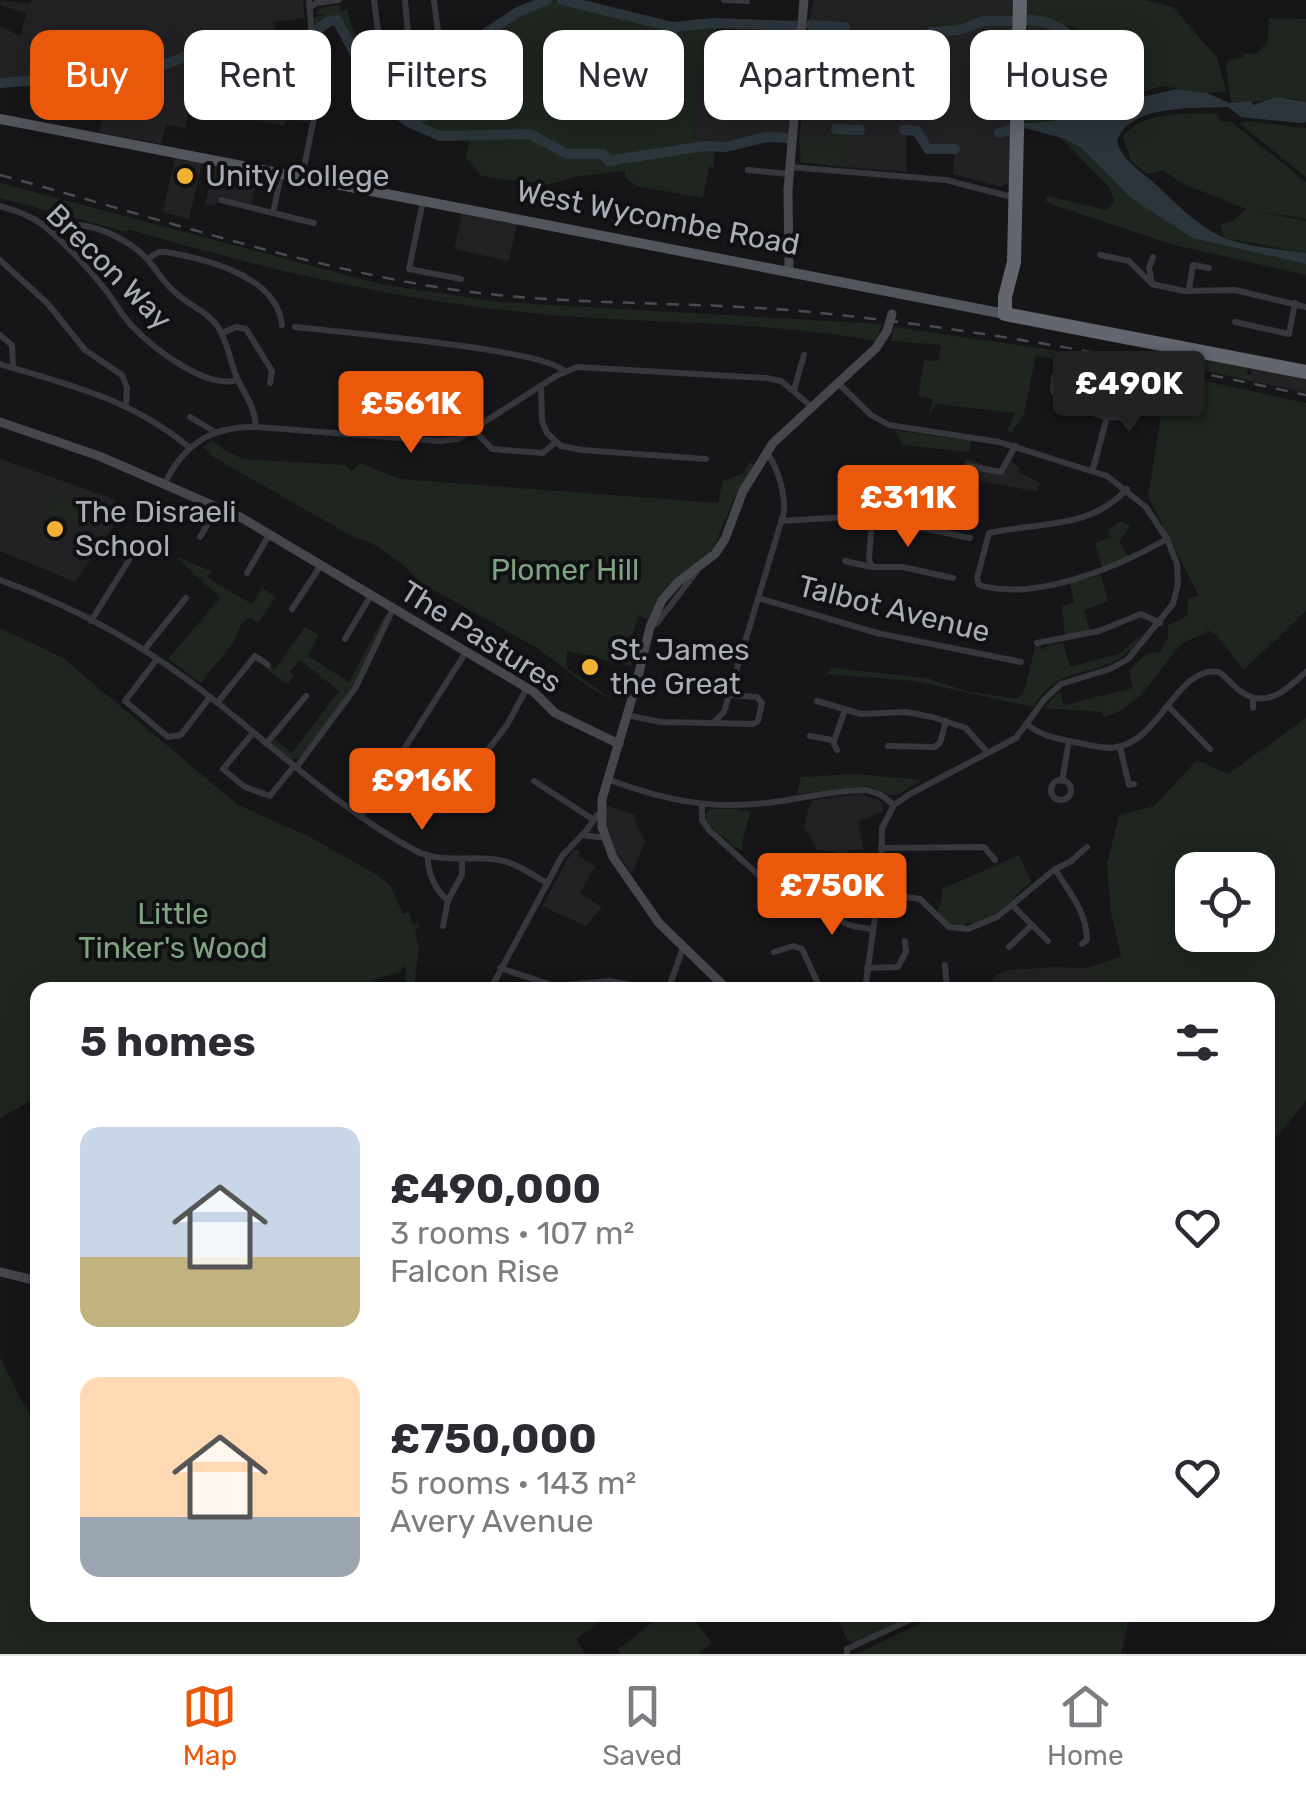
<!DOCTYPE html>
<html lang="en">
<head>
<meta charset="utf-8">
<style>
  body { margin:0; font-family:Rubik,sans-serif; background:#f2f2f3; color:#2b2b33; height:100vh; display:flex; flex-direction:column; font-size:38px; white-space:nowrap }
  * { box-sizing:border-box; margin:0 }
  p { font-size:32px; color:#7c7c81 }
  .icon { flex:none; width:55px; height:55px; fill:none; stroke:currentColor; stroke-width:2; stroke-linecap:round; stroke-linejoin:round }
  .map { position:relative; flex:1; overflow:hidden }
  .panel { position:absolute; left:30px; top:982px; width:1245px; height:640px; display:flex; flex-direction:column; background:#fff; border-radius:20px; box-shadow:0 5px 25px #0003 }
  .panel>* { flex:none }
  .guide { position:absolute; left:30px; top:30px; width:1248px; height:90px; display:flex; gap:20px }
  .buttons { position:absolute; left:1175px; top:852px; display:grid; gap:20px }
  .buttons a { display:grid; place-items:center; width:100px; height:100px; border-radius:20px; background:#fff; box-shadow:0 5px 25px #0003; font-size:50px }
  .price { position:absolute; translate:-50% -85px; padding:0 22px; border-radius:10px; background:#ea580c; color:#fff; font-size:32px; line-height:65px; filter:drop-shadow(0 2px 5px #0008) }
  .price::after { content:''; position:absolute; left:50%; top:60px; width:30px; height:22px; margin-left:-15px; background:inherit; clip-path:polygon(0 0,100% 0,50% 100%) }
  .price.active { background:#222; color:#fff }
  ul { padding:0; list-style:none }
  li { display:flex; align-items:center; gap:30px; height:250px; padding:0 50px }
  li span { display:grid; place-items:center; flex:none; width:280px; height:200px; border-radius:20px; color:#555 }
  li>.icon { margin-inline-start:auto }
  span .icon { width:120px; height:120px; fill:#fffc; stroke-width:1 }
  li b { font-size:42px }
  h2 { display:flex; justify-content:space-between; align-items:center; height:120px; padding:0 50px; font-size:42px }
  .chip { padding:0 35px; border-radius:20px; background:#fff; box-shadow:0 5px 25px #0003; font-size:35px; line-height:90px }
  .chip.active { background:#ea580c; color:#fff }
  .dock { display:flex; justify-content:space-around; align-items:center; height:140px; border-top:2px solid #e1e1e2; background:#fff; font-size:28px; color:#7c7c81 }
  .dock a { display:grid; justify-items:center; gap:5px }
  .dock .active { color:#ea580c }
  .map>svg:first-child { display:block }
</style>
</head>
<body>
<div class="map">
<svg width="1306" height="1654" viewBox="0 0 1306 1654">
  <rect width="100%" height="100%" fill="#161618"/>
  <g fill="#222225">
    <path d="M1,0L29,4L33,0H303L305,18L274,22L277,53L262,58L256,66L260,69L268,59L282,56L307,40L312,89L292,93L290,105L291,114L309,117L308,122L287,119L285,126L190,107L185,128L166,125L161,144L99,132L108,93L84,91L86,80L149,75V70L119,67L94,74L0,80V26L20,36L27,13L0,5Z"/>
    <path d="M814,0H1016L1010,181L1001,187L953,174L955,148H927L917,130H907L906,172L844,167L846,129L828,131L818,143L799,138L807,82V45L837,46V51H843V25L808,24Z"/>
    <path d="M716,30L796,34L787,135L693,145L702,35Z"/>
    <path d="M175,158L202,163L189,219L163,212Z"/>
    <path d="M214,166L258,174L251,204L219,196L216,206L205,204Z"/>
    <path d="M462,214L517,224L509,261L454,249Z"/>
    <path d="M1261,368L1306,377V393L1251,381V369Z"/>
    <path d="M1008,458L1019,468L1018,472L1040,483L1037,492L957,476L966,459L1001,470Z"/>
    <path d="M0,459L108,497L126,508L75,582L0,551Z"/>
    <path d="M860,794L881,801L884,811L858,822L864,850H847L849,857L842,863L845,878L836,852L817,850L804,827L809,806L814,800Z"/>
    <path d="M606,805L635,815L634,819L645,841L632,874L614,849L607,829Z"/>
    <path d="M573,850H579V856L595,866L580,893L602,907L586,926L542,906Z"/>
    <path d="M1053,967L1087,968L1111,990H986L995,976L1008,970Z"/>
  </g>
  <g fill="#1e261f" fill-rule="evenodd">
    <path d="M541,0H570L676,26L717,22L716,30L702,36L693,145L695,151L715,150L713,167H709L703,198L636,186L625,177V171L574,177L547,185L482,176L466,158L470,137L487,138L488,135C449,134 422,134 392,107H379L365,91V80L337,22L328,24L315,35L314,17L327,15L315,14L319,8L339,5L341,11L347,10C353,31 360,52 372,75H397L390,94L385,82L378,78C384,84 384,92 390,98C395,103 406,104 413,105C450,111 460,71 468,42L476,43L471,40L473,36Z"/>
    <path d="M1025,0H1145L1173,7L1217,58L1226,91L1207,93L1161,86L1117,102L1076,28L1036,18C1081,36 1089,58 1109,101C1087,116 1052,122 1025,123L1028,17L1025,16Z"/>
    <path d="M1012,12L1016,28L975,29L962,35L933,37L930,21Z"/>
    <path d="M1269,18L1306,19V102C1276,92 1261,106 1231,102L1226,65L1230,60L1243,57L1244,53L1256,54L1268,41Z"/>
    <path d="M1001,39L1015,40V65L971,63L972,41Z"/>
    <path d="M1215,113L1222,123L1230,121L1306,182V219L1251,210L1306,221V253L1224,238L1220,224L1233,221L1246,209L1179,182L1164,170L1147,174L1131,161L1123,137C1139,111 1188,114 1215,113Z"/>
    <path d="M1248,121L1306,128V177L1240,124Z"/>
    <path d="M846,127L844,167L801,162L799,138L818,143L831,128Z"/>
    <path d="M1061,138L1080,147L1131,198L1192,238L1306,264V275L1174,245L1050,204L1045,200L1047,196L1106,210L1114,201L1110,188Z"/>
    <path d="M0,183L380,284L498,302L882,324L876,341C758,319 639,325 521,312C387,298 257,267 128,229L127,232L0,198Z"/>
    <path d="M894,327L1046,349L1165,372L1166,383L1174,384L1177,375L1306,403V611L1244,670L1217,636L1202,626L1209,632C1200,636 1187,639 1180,646C1155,673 1142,708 1103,717L1102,712L1044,708L1060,691L1064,705L1133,688L1129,670L1146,654L1160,652L1168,637V625L1187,616L1188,598L1199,596L1148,497L1166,384L1036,355L1024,414L1011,433L1007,430L1015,413L936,404L929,416L933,399L918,396L924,360L938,361L941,345L891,341Z"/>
    <path d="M1190,354L1250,368L1246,371L1249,375L1253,373L1251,381L1190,367Z"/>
    <path d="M894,430L971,441L969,452L903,445Z"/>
    <path d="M212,440L224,450L243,459L345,465L352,471L360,463L400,479L718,503L723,481L744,473L749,462L754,465L733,501L714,547L706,558L668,585L657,598L649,620L639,615L631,639L632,666L567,651V668L613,700L590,688L537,648L420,582L401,563L370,542L355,538L215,458L203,447Z"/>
    <path d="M57,496L94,508V516L88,528L50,514L53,500Z"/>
    <path d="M1122,521L1130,526L1119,542L1128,556L1102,567L1095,543L1110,538L1108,530Z"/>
    <path d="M175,556L211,571L208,577L211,580L252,604L262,588L276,597L258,623L250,617L240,626L235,640L201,683L168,659L220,598Z"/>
    <path d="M1101,575L1108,601L1084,610L1090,630L1065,636L1062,606L1074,603L1070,583Z"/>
    <path d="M385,615L387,616L354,685L302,756L290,761L272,746L274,739L292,753L339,691L300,660L290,672L294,676L288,684L267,670L269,666L275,669L305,627L319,635L308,656L349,682Z"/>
    <path d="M0,628L63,658L238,805L310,837L374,873L390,885L403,914L409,912L413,924L419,923L420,927L415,929L419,950L413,990H406V965L400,972L373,980L369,988L364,990H38L37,1097L0,1118Z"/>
    <path d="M1146,631C1137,641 1129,654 1117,660C1082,677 1056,669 1033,707L914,681L826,674L832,668L927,678L966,691L1017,699L1024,692L1036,643L1043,650L1048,645L1063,643L1070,667L1119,654Z"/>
    <path d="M1306,718V1101L1274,1140L1268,1143V990H1111L1087,968L1121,957L1111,913L1107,864L1119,815L1154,806L1197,760L1228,774ZM1192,870H1258V935H1192Z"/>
    <path d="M857,774L921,780L898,795H889L868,786L797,794L801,777Z"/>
    <path d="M710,809H739L743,814L742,810L751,811L742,842L743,851L729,844L731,843L706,823L705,814Z"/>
    <path d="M1019,855L1031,881C1013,898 991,926 966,923L965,927C951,926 944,923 937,910L942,899V889Z"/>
    <path d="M0,1357L21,1400L37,1423L38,1615H609L576,1639L585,1654H0Z"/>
    <path d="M662,1615H691L712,1643L698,1654H621L618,1649Z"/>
    <path d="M836,1615H914L855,1642L847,1640Z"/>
    <path d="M937,1615H1130L1121,1654H857Z"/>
  </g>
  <path fill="#2c353c" d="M1177,89L1207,93L1229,103L1251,101L1253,105L1276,97L1306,102V122L1300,123L1241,117L1228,107C1196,109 1130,103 1117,141C1122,160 1138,169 1153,182C1174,201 1194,223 1220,236C1245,247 1279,249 1306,253V264L1192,238L1131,198L1080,147L1062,138L1025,128V123C1051,123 1087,116 1109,101L1116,103Z"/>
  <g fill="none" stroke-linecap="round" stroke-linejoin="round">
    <g stroke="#2c353c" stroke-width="10">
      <path d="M562,0L673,27L714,23L797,26"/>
      <path d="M811,25L845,27"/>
      <path d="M931,32C941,31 953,32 962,29C970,27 977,22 985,21C992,20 1001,22 1009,21C1071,12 1086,52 1109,101L1104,110"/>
      <path d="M260,58L280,54L330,21L337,20L377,96L408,122L440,136L530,134L567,154H603L609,161L704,146L726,147L766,137L789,138"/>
      <path d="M0,83L146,72L184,57L199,62"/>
      <path d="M397,106L420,117C443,114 463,96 469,74C473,63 471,51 474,41L518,12L547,0"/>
      <path d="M836,129L860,130"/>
      <path d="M904,130L917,131L928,149H955"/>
      <path d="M999,133L1020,127"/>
    </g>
    <g stroke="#37383d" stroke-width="6">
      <path d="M374,0L380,46"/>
      <path d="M405,0L410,55L434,63"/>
      <path d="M724,0L747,1"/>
      <path d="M311,7L316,3L339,0"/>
      <path d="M421,98L440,47L434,1"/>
      <path d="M790,167L946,180L1016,198"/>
      <path d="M748,170L789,174"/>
      <path d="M302,177L317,103L309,0"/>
      <path d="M221,200L273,213L281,174"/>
      <path d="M423,201L409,269L461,279"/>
      <path d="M0,206C15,211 30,215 43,225C66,244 90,270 108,293C116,304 122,316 131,325C153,348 206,390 238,380"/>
      <path d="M273,213L314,223"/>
      <path d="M51,232C77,213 127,237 147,259C158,271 164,284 177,294C190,306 208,312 218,327C228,342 230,362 237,378C245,395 255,407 256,427"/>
      <path d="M1100,255L1129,261L1149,281"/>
      <path d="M1153,257L1149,268L1152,284L1184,291L1235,290L1306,307"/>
      <path d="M147,259L159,252H166C206,259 277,276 282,325"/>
      <path d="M0,260L48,304L85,350L122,375L127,388L126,404"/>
      <path d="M1189,289L1193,265L1209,268"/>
      <path d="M1235,322L1289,334L1295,303"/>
      <path d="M295,327C338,332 543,349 564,371"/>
      <path d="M222,333L236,327L246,329L272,371L270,383"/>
      <path d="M0,335L12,345L13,367"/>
      <path d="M0,364C72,386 129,398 189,447"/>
      <path d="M1054,377L1053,391L1058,399L1068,406L1107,417"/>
      <path d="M838,383L871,415L889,425L999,442L1107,476L1146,507L1167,539L1177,564L1178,584L1173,604L1128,659L1110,669L1061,684L1044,700L1016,738L910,794L894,805L882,828L881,872L865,990"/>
      <path d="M541,386L542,421L547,433L561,446L582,450L706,459"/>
      <path d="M1133,389L1137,395L1146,394"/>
      <path d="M794,390L804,355"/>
      <path d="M1088,411L1094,385"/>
      <path d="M190,417L215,432"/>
      <path d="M474,430L492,449L543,453L556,442"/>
      <path d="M1093,469L1107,417L1126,418L1133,411L1137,395"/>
      <path d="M962,473L968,466L1001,472L1015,446"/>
      <path d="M165,483C184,444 212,426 256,427L440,441L458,439L556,376L577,367L766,378L781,381L812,407"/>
      <path d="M1127,489C1090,530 1037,522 989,533L977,578L979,585C1036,602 1118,567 1167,539"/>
      <path d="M872,518L869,560L872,567H902L953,578"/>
      <path d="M781,521L864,516L970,538"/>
      <path d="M200,537L217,508"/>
      <path d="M845,561L871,567"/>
      <path d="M247,573L269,535"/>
      <path d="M0,580C79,608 154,651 219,704C282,755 344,812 416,851C441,864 472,855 499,860C516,863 531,874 547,883"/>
      <path d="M758,598L877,633L1021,662"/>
      <path d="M292,609L321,565"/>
      <path d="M91,621L131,557"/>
      <path d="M651,626L657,623L697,571"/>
      <path d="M345,639L370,597"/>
      <path d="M1037,643L1099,631L1141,614L1160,623"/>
      <path d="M144,650L186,598"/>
      <path d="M157,659L125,701L168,737L181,735L210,697"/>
      <path d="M817,701L861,714L906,712L932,717L966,728L988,753"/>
      <path d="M217,703L255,656L268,665"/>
      <path d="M1169,707L1210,749"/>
      <path d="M1253,708V698"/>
      <path d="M627,715L660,722L713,723L724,712L784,512C785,494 778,467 767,453"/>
      <path d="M713,723L753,724L758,721L762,703L757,697L730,695"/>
      <path d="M1028,725C1043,737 1060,739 1079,743C1091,745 1105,750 1117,747C1161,740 1177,665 1219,672C1228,678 1235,689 1245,694C1269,708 1289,687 1306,672"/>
      <path d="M253,733L223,769L245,787L270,796L294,766"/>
      <path d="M810,736L832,740L837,750"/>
      <path d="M834,741L845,710"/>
      <path d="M266,744L306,696"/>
      <path d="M888,746L934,747L940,743L946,721"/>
      <path d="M1120,747L1129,785L1134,784"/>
      <path d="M296,768L356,687L393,609"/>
      <path d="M607,779C661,799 708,810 767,803C800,799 833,790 867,790L881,795L894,805"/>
      <circle cx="1061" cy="790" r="10"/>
      <path d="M534,781L594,820"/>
      <path d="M1062,781L1069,741"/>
      <path d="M457,790L507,725L527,688"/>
      <path d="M702,805V820L709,830L765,881"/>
      <path d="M362,815L466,652"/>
      <path d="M582,835L605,838"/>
      <path d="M881,848L984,847L995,860"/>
      <path d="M428,855C427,871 435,891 448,900L462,875V859"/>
      <path d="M1055,869L1070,862L1087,847"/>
      <circle cx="807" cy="889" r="10"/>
      <path d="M816,890L829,894C838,924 839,924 871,929"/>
      <path d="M877,893L920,899L949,927L968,929L997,917L1055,869C1070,894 1086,910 1087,940L1082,944"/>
      <path d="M829,894L843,886"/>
      <path d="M1012,905L1048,941"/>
      <path d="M443,926L448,900"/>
      <path d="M1009,947L1032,925"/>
      <path d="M774,952L793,946L802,949L821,990"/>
      <path d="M945,965L947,990"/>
      <path d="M500,968L555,986L610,981L659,990"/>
      <path d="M867,968L898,967L906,952L905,941"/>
      <path d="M443,987L452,990"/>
      <path d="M490,990L562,856L587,830L597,815L601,814"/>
      <path d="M668,990L683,948"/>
      <path d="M847,1654V1649L920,1615"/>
    </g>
    <g stroke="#45474d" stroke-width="9">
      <path d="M789,272L788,190L804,0"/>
      <path d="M0,422L99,456L242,518L534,692L555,713L619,744"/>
      <path d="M728,990L659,923L613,857L602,827V799L636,685L650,627L662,600L678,582L715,554L725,539L743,491L773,443L876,348L887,331"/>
      <path d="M0,1272L38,1281"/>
    </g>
    <path stroke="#53555c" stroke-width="10" d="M0,119L1005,314"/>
    <path stroke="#63666e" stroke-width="14" d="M1020,0L1014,262L1005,297V314L1306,372"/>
    <path stroke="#4a4c52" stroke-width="2.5" stroke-dasharray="12 10" stroke-linecap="butt" d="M0,175C140,213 281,260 424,285C548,307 675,300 800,311C971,327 1138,359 1306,395"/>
    <path stroke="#45474d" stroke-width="9" d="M887,331L892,314"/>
  </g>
  <g fill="#f2b134" stroke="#111113" stroke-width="4">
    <circle cx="185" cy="176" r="10"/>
    <circle cx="55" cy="529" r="10"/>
    <circle cx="590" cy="667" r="10"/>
  </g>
  <g text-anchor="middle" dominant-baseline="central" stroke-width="8" stroke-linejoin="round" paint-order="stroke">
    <g font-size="30" fill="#a8adb8" stroke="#111113" text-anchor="start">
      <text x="205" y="176">Unity College</text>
      <text x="75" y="512">The Disraeli<tspan x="75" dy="34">School</tspan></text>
      <text x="610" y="650">St. James<tspan x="610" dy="34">the Great</tspan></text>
    </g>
    <g font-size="30" fill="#a8adb8" stroke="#111113">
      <text transform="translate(658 218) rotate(11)">West Wycombe Road</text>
      <text transform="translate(109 267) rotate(45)">Brecon Way</text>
      <text transform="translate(894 609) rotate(14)">Talbot Avenue</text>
      <text transform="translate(481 637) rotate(32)">The Pastures</text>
    </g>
    <g font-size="30" fill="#7fa381" stroke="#111113">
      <text x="565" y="570">Plomer Hill</text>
      <text x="173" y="914">Little<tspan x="173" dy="34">Tinker's Wood</tspan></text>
    </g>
  </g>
</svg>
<div class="buttons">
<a><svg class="icon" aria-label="locate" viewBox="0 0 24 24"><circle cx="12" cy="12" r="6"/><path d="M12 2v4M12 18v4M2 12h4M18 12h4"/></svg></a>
</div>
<b class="price active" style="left:1129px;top:436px">£490K</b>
<b class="price" style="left:411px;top:456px">£561K</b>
<b class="price" style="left:908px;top:550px">£311K</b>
<b class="price" style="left:422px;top:833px">£916K</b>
<b class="price" style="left:832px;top:938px">£750K</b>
<div class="guide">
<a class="chip active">Buy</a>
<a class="chip">Rent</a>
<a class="chip">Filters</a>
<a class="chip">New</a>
<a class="chip">Apartment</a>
<a class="chip">House</a>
</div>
<section class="panel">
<h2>5 homes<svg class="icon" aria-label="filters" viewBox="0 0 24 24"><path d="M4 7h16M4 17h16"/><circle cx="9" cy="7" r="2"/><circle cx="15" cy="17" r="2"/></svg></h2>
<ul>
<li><span style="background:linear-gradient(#c9d6e8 65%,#c2b280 0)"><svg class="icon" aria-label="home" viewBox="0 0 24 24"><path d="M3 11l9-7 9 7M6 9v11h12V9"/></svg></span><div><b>£490,000</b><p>3 rooms · 107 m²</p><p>Falcon Rise</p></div><svg class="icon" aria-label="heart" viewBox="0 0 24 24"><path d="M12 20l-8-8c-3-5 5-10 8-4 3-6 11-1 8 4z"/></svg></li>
<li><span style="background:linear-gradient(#ffd9b3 70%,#9aa5b1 0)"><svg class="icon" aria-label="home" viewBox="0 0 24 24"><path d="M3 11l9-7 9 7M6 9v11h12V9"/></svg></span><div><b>£750,000</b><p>5 rooms · 143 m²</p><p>Avery Avenue</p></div><svg class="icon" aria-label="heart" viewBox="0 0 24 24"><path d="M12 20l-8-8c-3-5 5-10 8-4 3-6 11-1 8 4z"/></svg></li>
</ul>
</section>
</div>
<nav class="dock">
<a class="active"><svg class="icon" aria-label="map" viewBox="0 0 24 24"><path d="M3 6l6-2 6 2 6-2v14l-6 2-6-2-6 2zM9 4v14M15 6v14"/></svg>Map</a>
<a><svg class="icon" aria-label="saved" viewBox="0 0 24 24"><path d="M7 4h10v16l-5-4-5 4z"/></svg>Saved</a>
<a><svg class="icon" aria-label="home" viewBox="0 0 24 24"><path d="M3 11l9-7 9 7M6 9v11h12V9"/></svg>Home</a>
</nav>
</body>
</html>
